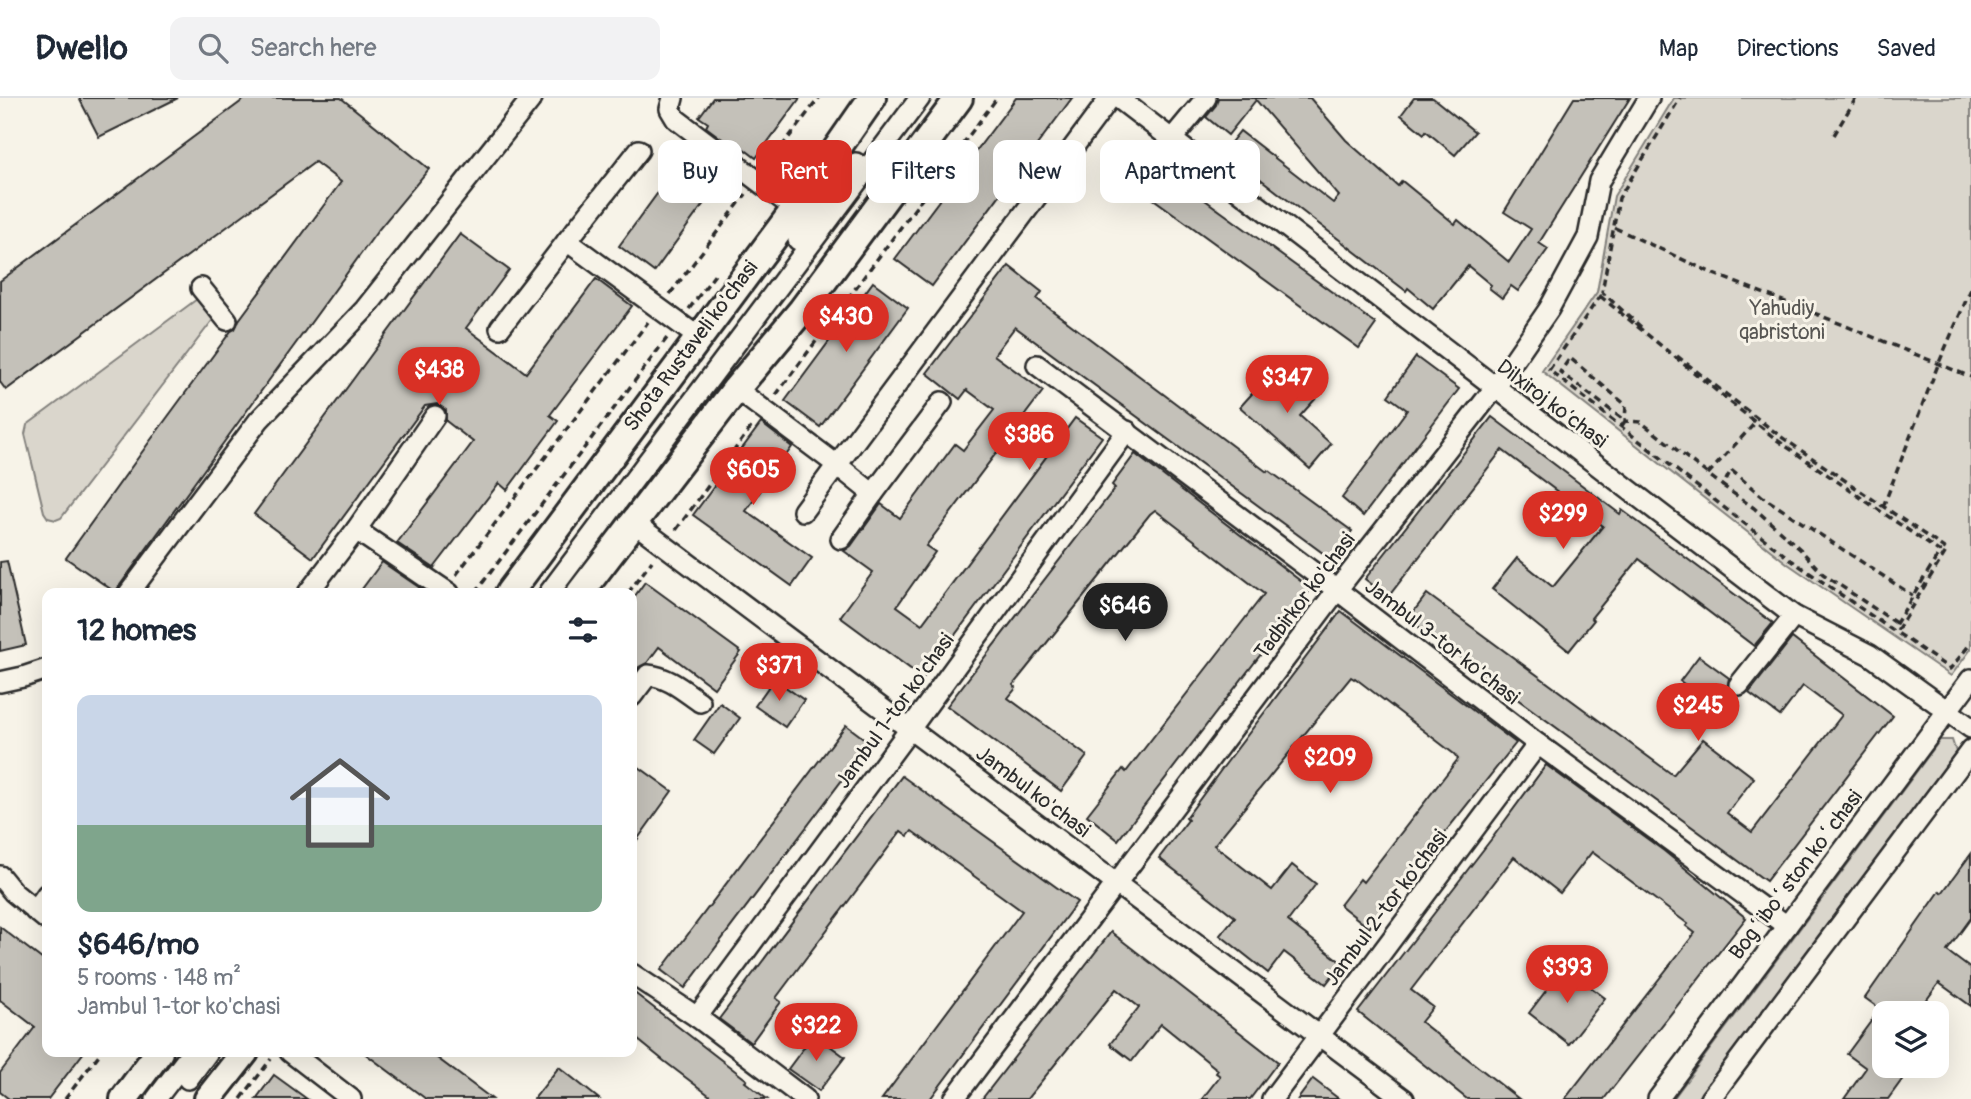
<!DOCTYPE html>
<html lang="en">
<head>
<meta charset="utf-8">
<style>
  body { margin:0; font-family:Pangolin,sans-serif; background:#f2f2f3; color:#1f2937; height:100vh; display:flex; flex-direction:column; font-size:26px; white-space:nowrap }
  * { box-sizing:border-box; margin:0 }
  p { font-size:23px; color:#747a83 }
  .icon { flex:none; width:38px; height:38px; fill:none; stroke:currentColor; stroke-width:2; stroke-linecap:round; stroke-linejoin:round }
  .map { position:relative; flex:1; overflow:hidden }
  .sheet { position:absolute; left:42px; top:490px; width:595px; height:469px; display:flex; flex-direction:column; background:#fff; border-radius:14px; box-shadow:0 7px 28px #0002 }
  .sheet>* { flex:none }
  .guide { position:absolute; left:658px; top:42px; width:665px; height:63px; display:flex; gap:14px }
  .buttons { position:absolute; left:1872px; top:903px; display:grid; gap:14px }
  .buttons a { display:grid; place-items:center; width:77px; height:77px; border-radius:14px; background:#fff; box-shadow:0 7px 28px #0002; font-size:35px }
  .price { position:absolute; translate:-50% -60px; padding:0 16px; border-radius:24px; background:#d93025; color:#fff; font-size:23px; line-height:46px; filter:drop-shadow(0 2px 4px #0008) }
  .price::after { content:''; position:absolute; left:50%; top:42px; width:21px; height:16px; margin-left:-10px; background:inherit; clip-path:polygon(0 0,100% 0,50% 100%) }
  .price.selected { background:#222; color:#fff }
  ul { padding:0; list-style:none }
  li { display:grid; align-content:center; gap:14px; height:371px; padding:0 35px }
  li+li { border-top:2px solid #e0e1e3 }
  li span { display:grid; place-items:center; height:217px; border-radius:14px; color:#555 }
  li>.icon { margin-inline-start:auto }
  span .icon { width:126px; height:126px; fill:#fffc; stroke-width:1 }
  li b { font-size:30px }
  h2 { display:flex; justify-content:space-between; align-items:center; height:84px; padding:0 35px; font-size:30px }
  .tag { padding:0 24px; border-radius:14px; background:#fff; box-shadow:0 7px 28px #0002; font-size:24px; line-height:63px }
  .tag.selected { background:#d93025; color:#fff }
  header { display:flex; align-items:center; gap:42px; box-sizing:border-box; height:98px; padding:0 35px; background:#fff; border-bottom:2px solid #e0e1e3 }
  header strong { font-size:33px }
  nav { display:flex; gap:38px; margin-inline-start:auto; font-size:24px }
  .search { width:490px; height:63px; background:#f2f2f3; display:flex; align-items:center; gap:18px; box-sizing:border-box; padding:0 24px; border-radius:14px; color:#747a83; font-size:26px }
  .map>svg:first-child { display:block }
</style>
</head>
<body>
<header>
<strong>Dwello</strong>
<div class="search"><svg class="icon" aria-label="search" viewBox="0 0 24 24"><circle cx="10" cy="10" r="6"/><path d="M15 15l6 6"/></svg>Search here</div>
<nav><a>Map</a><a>Directions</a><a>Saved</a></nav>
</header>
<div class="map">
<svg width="1971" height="1001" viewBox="0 0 1971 1001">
  <rect width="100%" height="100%" fill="#f7f3e8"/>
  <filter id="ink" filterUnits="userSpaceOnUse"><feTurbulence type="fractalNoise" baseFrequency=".0143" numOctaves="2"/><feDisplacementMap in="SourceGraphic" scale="14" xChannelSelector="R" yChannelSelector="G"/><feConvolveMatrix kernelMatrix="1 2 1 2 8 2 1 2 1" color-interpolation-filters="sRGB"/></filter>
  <g filter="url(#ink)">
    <g fill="#dad6cc" stroke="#82807c" stroke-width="2">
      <path d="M1674,0H1971V551L1951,578L1788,466L1542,273L1597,194L1614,98Z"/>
      <path d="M197,201L206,204L215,219L61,420L56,422L48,420L44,414L25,336L27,327Z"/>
      <path d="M1940,642H1952L1956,654L1697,1001H1673Z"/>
    </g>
    <g fill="#c4c1b9" stroke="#2b2b2b" stroke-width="2">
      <path d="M79,0H178L99,39Z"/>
      <path d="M246,0H341L429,71L379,131L115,494L66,460L150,343L231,233L235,231L239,222L341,84L315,64L6,292L0,284V183Z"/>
      <path d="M713,0H800L756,60L744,51L741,55L706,29L708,25L699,19Z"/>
      <path d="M1016,0H1072L932,188L895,161Z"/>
      <path d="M1218,0H1310L1346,42L1398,88L1402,83L1455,126L1458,122L1509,164L1531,131L1504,114L1574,0H1630L1539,145L1548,151L1518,193L1511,188L1502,200L1489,190L1491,187L1468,168L1433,211L1408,190L1406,193L1224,53L1240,33L1333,105L1339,98L1256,2L1228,37L1206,19L1216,7Z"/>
      <path d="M1414,0H1433L1475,34L1455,57L1426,33L1424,36L1401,17Z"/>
      <path d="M692,48L726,75L654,174L619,148Z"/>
      <path d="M1138,65L1159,81L1165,73L1376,226L1359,250L1126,81Z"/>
      <path d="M460,136L509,172L466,230L526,275L596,181L632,208L550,317L558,323L507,392L499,385L434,470L397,445L473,344L446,323V312L437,306L425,308L313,460L254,416Z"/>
      <path d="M1009,168L1042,194L1037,201L1267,374L1268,372L1352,433L1331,461L1015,229L994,257L1043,293L926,448L935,454L897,508L922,526L1075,320L1102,339L923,580L840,519L873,474L844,453L851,448L881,406L900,420L955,346L963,352L994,312L967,292L960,301L927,275Z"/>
      <path d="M873,184L908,210L820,329L785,303Z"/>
      <path d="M1416,259L1459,291L1363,418L1342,400L1407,312L1388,298Z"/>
      <path d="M1280,265L1318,298L1300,318L1331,346L1310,371L1240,309Z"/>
      <path d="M1492,319L1620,416L1622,412L1773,525L1754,548L1639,461L1591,520L1594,522L1569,553L1492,491L1517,460L1553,489L1603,428L1502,352L1388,499L1365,481Z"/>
      <path d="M761,325L792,349L746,413L812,460L792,488L693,417Z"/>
      <path d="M1135,356L1311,491L1118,742L1087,717L1123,671L1126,674L1264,496L1155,412L1150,416L1013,587L1016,590L1008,600L1087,658L1061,693L947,608L1115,390L1112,387Z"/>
      <path d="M7,463L26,547L0,553V464Z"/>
      <path d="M382,464L420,490L416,495H359Z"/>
      <path d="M645,484L741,554L714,590L659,549L647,565L639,569L632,578V502Z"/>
      <path d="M1427,496L1673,677L1703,641L1754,680L1727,715L1752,734L1842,617L1803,588L1780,618L1749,595L1792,540L1893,618L1766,783L1408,521Z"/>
      <path d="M1341,513L1516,645L1369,830L1340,807L1360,781L1363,784L1458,661L1454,656L1355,580L1354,581L1351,579L1214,747L1272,792L1292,767L1316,786L1288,823L1342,865L1326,886L1284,854L1268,875L1220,837L1235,819L1159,760L1188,722L1186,720L1221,672Z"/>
      <path d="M1699,558L1729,580L1727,590L1714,608L1680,583Z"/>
      <path d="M774,581L804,602L785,629L755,608Z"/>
      <path d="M720,605L740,620L714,656L694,642Z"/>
      <path d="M846,627L870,645L685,890L661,872Z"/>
      <path d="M632,664L672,693L632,749Z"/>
      <path d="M1546,667L1664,753L1746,820L1604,1001H1565L1695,835L1686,828L1688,826L1592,754L1560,795L1514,759L1411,892L1433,909L1421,924L1519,1001H1467L1358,914L1493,739Z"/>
      <path d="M902,678L1077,804L930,1001H882L1022,813L912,733L908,738L901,733L776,900L781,904L751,945L719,921Z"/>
      <path d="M1971,756V820L1947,853L1971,871V908L1939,885L1917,915H1885V968H1912L1888,1001H1844L1866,970L1847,956L1880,911L1865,900L1940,793L1942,795Z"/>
      <path d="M0,829L47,865V954H84L48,1001H9L0,994V975L35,929L0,902Z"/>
      <path d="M1111,834L1278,964L1250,1001H1202L1220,978L1216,975L1218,972L1161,926L1132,963L1110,946L1139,909L1116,891L1027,1001H982Z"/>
      <path d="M1564,869L1605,900L1569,946L1529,915Z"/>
      <path d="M632,893L747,982L745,984L767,1001H714L664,963L632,937Z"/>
      <path d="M814,936L845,959L819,993L788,971Z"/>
      <path d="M363,954H429L492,1001H426Z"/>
      <path d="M559,969L599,1001H534Z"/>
      <path d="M274,977L307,1001H256Z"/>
      <path d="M1313,981L1339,1001H1298Z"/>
    </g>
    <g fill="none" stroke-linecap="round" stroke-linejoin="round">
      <defs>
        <g id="minor">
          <path d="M673,0L670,11L676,21L795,111"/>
          <path d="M1118,0L1794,518L1870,557L1971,630"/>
          <path d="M1172,41L1206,0"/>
          <path d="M798,142L856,65"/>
          <path d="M567,143L639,52"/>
          <path d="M201,190L227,222"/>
          <path d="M500,230L567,143L698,239"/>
          <path d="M1037,267L1337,492L1538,646L1787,828"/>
          <path d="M736,291L837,367L1110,0"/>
          <path d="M803,413L837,367L873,396L942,304"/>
          <path d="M633,424L1404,1001"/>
          <path d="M356,432L435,318"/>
          <path d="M841,441L873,396"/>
          <path d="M129,495L259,322L365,211L532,0"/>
          <path d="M308,495L356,432L449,495"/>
          <path d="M549,495L920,0"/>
          <path d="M0,584L23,579L47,571"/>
          <path d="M1739,587L1794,518"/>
          <path d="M632,598L648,577C669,579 684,593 700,604"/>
          <path d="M0,778L13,794L47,822"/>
          <path d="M35,813L47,796"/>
          <path d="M632,876L697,919L805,1001"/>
          <path d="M697,919L910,631L1127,333"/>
          <path d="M290,954L351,1001"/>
          <path d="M188,981L208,954"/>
          <path d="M156,1001L192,954"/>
          <path d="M954,1001L1337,492L1494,291L1549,211L1588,139L1599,83L1649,0"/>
          <path d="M1272,1001L1538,646"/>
          <path d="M1658,1001L1971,581"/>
          <path d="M1710,1001L1971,652"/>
        </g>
        <g id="major">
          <path d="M509,495L795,111L872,0"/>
          <path d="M580,495L736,291L802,212L959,0"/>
          <path d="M124,1001L159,954"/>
          <path d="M208,1001L245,954"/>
        </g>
      </defs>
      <use href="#minor" stroke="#2b2b2b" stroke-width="24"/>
      <use href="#major" stroke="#2b2b2b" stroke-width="32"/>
      <g stroke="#2b2b2b" stroke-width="3.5" stroke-dasharray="7 5" stroke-linecap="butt">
        <path d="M1834,37L1856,0"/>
        <path d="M767,68L819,0"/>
        <path d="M1615,130L1714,176L1819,217L1971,279"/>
        <path d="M670,196L746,96"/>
        <path d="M1600,198L1777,342L1940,454L1892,532L1791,462L1549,272Z"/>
        <path d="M689,211L716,175"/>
        <path d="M1641,229L1602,194L1619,100L1680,0"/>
        <path d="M1677,258L1780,338L1947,452L1896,534L1950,571L1971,545"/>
        <path d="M776,297L997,0"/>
        <path d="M1621,329L1625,323L1560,274L1570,260L1626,307L1625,323L1641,324L1723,388"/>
        <path d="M1708,376L1755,325"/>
        <path d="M1883,409L1938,267L1971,191"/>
        <path d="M676,432L752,328"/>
        <path d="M456,477L648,224"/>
        <path d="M475,495L667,240"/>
        <path d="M628,495L652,463"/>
        <path d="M1896,525L1823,476L1800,451L1754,410L1723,388L1731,372L1763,399L1912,497"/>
        <path d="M65,1001L101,954"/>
        <path d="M241,1001L271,961"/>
      </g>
      <use href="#minor" stroke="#f7f3e8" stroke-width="19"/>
      <use href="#major" stroke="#f7f3e8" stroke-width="26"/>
    </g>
  </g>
  <g text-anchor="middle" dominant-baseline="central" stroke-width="6" stroke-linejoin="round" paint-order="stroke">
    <g font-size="21" fill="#575653" stroke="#f7f3e8">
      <text x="1782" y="210">Yahudiy<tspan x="1782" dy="24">qabristoni</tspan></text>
    </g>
    <g font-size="21" fill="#2b2b2b" stroke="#f7f3e8">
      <text transform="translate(691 248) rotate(-53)">Shota Rustaveli ko'chasi</text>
      <text transform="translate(1552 306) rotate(37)">Dilxiroj ko‘chasi</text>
      <text transform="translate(1305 498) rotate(-53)">Tadbirkor ko'chasi</text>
      <text transform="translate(1442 544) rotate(38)">Jambul 3-tor ko'chasi</text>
      <text transform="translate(895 613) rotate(-54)">Jambul 1-tor ko'chasi</text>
      <text transform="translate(1033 694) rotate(37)">Jambul ko'chasi</text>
      <text transform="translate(1796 777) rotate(-53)">Bogʻiboʻston koʻchasi</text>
      <text transform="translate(1386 810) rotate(-53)">Jambul 2-tor ko'chasi</text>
    </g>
  </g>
</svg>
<div class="buttons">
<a><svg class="icon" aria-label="layers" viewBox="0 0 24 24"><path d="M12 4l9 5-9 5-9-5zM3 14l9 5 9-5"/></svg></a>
</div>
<b class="price" style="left:846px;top:256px">$430</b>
<b class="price" style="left:439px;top:309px">$438</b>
<b class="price" style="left:1287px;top:317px">$347</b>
<b class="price" style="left:1029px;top:374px">$386</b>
<b class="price" style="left:753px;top:409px">$605</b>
<b class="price" style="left:1563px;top:453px">$299</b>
<b class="price selected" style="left:1125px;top:545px">$646</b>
<b class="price" style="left:779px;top:605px">$371</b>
<b class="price" style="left:1698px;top:645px">$245</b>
<b class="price" style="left:1330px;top:697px">$209</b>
<b class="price" style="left:1567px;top:907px">$393</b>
<b class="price" style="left:816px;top:965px">$322</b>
<div class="guide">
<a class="tag">Buy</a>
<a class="tag selected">Rent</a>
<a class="tag">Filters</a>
<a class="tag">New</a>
<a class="tag">Apartment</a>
</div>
<section class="sheet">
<h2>12 homes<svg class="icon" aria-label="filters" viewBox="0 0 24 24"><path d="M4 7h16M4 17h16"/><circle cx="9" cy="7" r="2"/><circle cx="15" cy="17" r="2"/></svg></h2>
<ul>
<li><span style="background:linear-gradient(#c9d6e8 60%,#7fa58c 0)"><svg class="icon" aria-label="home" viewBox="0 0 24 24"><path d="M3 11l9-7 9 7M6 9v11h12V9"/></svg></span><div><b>$646/mo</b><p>5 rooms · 148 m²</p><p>Jambul 1-tor ko'chasi</p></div></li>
</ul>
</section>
</div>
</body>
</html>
